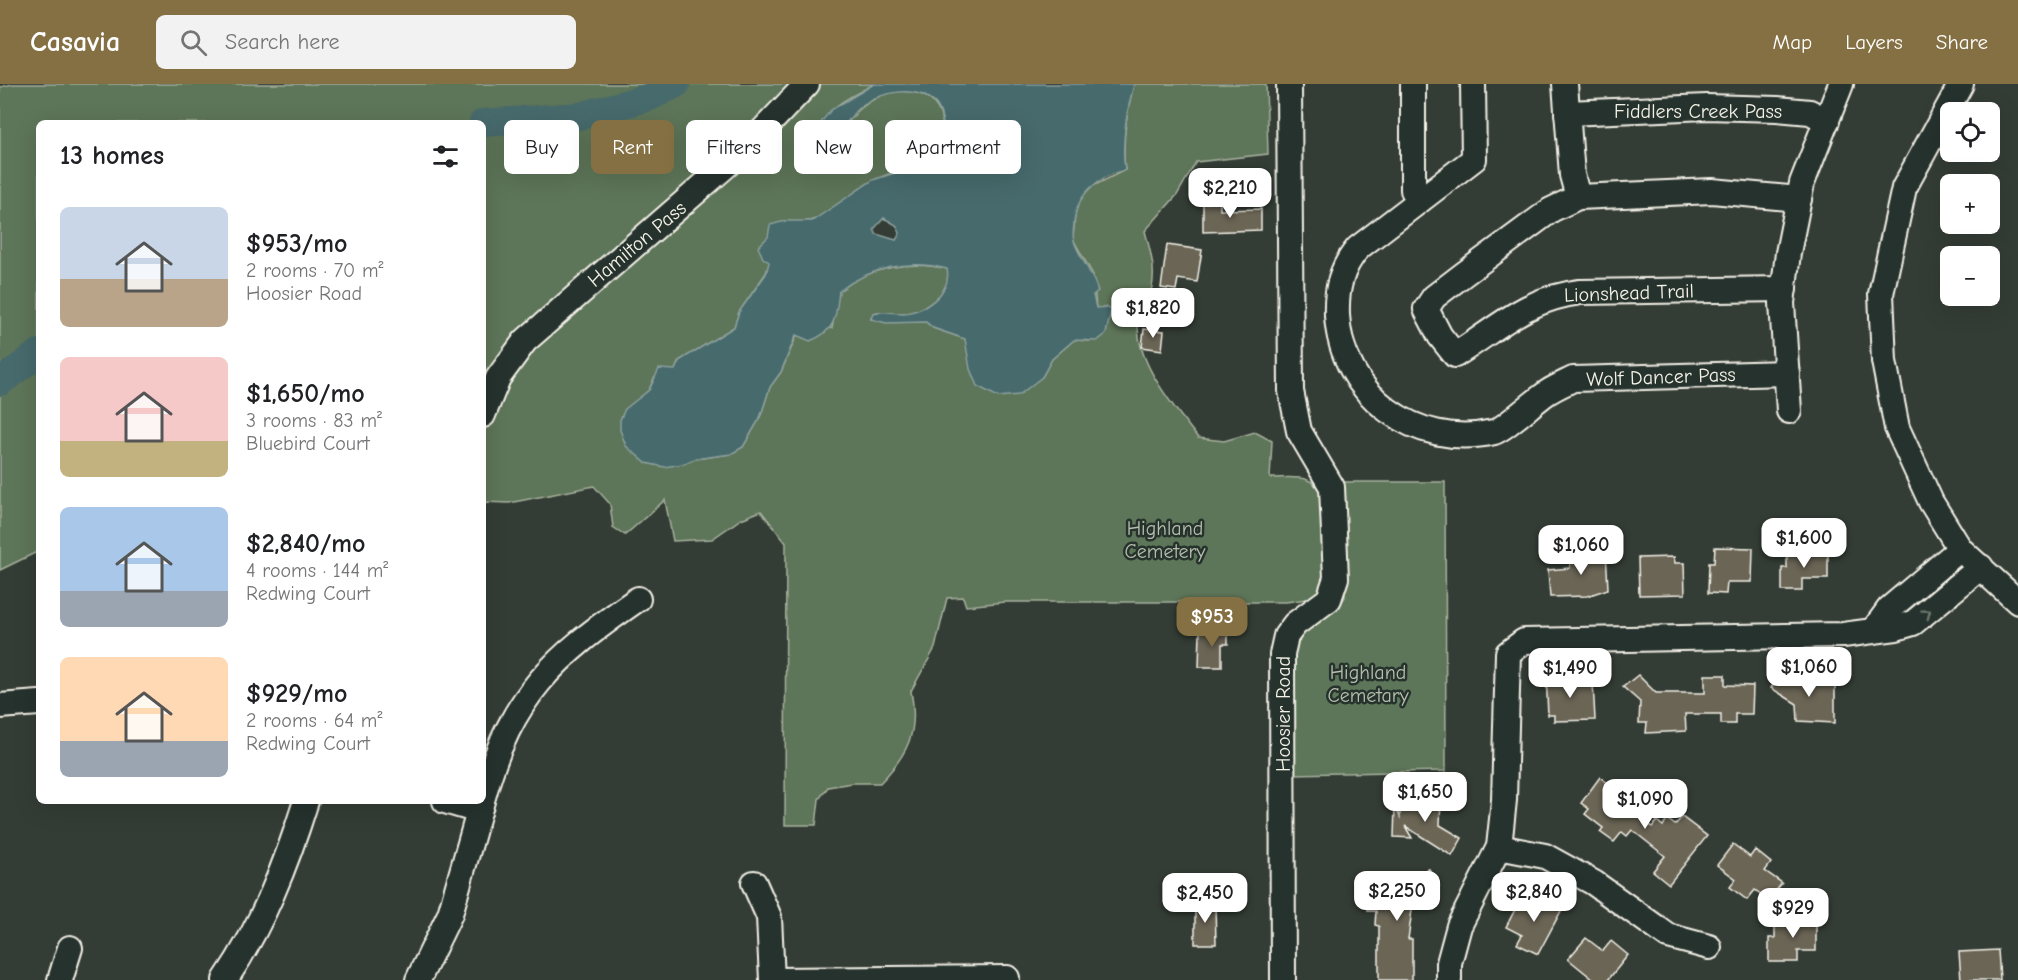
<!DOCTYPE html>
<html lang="en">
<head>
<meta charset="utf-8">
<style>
  body { margin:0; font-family:"Comic Neue",sans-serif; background:#f2f2f2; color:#202124; height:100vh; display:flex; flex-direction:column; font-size:22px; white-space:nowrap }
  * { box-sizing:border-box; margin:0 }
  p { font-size:20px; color:#757577 }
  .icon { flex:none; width:33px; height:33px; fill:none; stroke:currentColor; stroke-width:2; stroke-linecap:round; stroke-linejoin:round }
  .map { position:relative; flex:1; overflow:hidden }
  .sheet { position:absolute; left:36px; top:36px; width:450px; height:684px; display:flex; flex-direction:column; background:#fff; border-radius:9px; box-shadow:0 6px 24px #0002 }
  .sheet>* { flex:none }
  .guide { position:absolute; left:504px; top:36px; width:570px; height:54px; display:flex; gap:12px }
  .fabs { position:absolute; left:1940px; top:18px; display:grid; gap:12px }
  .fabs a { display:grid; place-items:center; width:60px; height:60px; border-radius:9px; background:#fff; box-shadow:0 6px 24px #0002; font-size:30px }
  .price { position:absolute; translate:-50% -51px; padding:0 14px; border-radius:12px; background:#fff; color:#222; font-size:20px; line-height:39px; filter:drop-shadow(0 2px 3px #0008) }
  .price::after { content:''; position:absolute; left:50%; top:36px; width:18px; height:14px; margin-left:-9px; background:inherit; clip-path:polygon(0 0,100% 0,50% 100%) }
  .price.selected { background:#847042; color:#fff }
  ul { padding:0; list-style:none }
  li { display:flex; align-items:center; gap:18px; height:150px; padding:0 24px }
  li span { display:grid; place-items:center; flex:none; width:168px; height:120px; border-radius:9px; color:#555 }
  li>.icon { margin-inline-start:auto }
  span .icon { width:72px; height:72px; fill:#fffc; stroke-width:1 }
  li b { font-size:26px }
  h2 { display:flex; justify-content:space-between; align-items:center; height:72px; padding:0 24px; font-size:26px }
  .pill { padding:0 21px; border-radius:9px; background:#fff; box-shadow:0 6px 24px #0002; font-size:21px; line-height:54px }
  .pill.selected { background:#847042; color:#fff }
  header { display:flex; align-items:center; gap:36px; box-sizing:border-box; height:84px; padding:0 30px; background:#847042; color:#fff }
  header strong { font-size:28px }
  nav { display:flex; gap:33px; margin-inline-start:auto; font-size:21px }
  .search { width:420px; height:54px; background:#f2f2f2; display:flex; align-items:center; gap:15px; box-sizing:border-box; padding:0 21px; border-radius:9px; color:#757577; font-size:22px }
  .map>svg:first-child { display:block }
</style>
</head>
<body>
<header>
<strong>Casavia</strong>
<div class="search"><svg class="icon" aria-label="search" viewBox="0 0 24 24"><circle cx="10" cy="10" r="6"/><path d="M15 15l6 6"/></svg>Search here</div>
<nav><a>Map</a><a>Layers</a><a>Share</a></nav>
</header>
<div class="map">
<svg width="2018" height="896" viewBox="0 0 2018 896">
  <rect width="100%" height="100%" fill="#343d35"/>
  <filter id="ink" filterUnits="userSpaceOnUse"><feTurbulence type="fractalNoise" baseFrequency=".0167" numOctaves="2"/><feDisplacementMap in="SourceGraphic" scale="12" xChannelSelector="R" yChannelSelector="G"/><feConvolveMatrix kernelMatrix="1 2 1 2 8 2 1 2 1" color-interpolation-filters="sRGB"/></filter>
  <g filter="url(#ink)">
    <g fill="#5d7458" stroke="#a8b2a0" stroke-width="1.5">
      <path d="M13,0H874C850,14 824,21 821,52L829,55C849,43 853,25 876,14C901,2 936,5 942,37C944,45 946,50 941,58C927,82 897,85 874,96C853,106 836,128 813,136C804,139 794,138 785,137L766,189L739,228L734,243L679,277L675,286L654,294L649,306L638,316L683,380L695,375L730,370L743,363L760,334L770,303L781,288L797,251L832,244L839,207C870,183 910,176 948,185C952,209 924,229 901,229C890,229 886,226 873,229L871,235L926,238L933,244L965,255L1042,293L1052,275L1074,256L1089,257L1096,224L1093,191L1073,155L1075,131L1078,117L1085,106L1125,86C1122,59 1127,26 1134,0H1266L1268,70L1196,78L1177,111L1145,147C1150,166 1157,188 1151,207C1148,214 1142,220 1140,227C1128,270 1173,322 1198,354L1224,357L1255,348L1272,357L1270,394C1290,394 1315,388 1321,412L1325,497L1314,514L1286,518H1005L966,522L963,513L947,514L935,564L911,607C919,648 908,670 880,699H852L828,703L819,715L816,741H785L786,459L761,427L741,435L712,455L673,457L665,416L625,451L613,443L610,420L594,402L509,419L483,418V39H39V467L0,486V3Z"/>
      <path d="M1343,398H1445L1446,687L1291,690L1293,555L1337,525L1345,513Z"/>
    </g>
    <path fill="#476a6c" stroke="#8ca09e" stroke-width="1.5" fill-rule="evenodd" d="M874,0H1134C1127,26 1121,59 1125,86C1098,92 1076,111 1074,139C1074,144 1072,151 1074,157C1080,175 1093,189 1098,207L1093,211L1096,224L1106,223L1111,226L1106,250L1097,257L1074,256L1052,275L1042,293L1019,311L998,313L977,302L970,285L965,255L933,244L926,238L886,239L871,235L873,229C888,226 888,229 901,229C923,230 952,209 947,185C910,175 870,183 839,207C836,233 836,247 810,257L796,251L781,288L770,303L760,334L743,363L731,370L695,375L683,380L664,383L646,379L626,362L620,346V336L625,325L649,306L659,285L675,286L679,277L734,243L739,228L766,190L769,178L763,174L758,163L768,153L770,141L785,137H812L873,96L910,84L940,61L945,50C943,40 942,27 935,19C916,0 880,8 861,22C847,32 846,49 829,55L821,52L822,37L831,26ZM884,134L896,141L900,149L896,156L876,150L874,145Z"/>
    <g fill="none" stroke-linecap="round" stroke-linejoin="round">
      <g stroke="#476a6c" stroke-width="28">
        <path d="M483,39L580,32L650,13L676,0"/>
        <path d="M0,298L39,269"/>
      </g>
    </g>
    <g fill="#6b6554" stroke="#f4f1e8" stroke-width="1.5">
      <path d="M1220,118V126L1261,125V146L1203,148V119Z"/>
      <path d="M1167,161L1202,166L1197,198L1178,195L1176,206L1161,204Z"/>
      <path d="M1144,245L1164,247L1162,266L1142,263Z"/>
      <path d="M1715,463L1753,464L1752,498H1727L1726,510L1708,509L1709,479H1714Z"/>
      <path d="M1606,466L1608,505L1587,512L1550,513L1548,486L1570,484V472H1578L1580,467Z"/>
      <path d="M1828,467V495H1802V507H1782V484H1787V468Z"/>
      <path d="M1674,473L1675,479H1684L1685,510L1639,511L1638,474Z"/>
      <path d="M1200,547H1228V560H1222V583H1199Z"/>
      <path d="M1568,589L1569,599L1593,598L1595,636L1554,637V631H1548L1546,590Z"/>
      <path d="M1780,590L1801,597L1835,599V639L1798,637L1797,620L1771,604Z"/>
      <path d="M1638,591L1656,609H1705V591H1725V601L1753,602L1752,630H1735V640H1721V630H1685L1686,647L1646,649L1647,639H1639L1640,618L1623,603Z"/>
      <path d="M1600,693L1610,701L1604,707L1652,743L1657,737L1663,742L1667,735L1675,741L1682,733L1707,752L1669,800L1653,787L1665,772L1632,746L1627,752L1622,748L1614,758L1600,748L1603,744L1585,730L1589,725L1581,719Z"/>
      <path d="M1441,714L1440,741L1462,754L1452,772L1405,742L1412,754L1394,753L1395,723L1400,733L1401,715Z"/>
      <path d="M1733,760L1750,773L1755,766L1771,779L1765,787L1782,799L1769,816L1755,806L1747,816L1730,803L1736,795L1717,781Z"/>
      <path d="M1429,785L1439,802L1414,812L1408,855H1412V896H1379V842L1375,841L1376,827H1368V807L1376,809V793L1399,797Z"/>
      <path d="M1538,813L1562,825L1538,870L1517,860L1522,851L1506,843L1521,814L1534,821Z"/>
      <path d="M1195,820H1215L1216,860H1195Z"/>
      <path d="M1787,830L1816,831V867H1798V878H1769V854H1775V840H1799Z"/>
      <path d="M1586,854L1603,867L1611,857L1628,871L1608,896H1594L1568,875Z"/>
      <path d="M1998,866L2000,896H1961L1959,868Z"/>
    </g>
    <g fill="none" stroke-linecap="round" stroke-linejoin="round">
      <defs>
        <g id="minor">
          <path d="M1413,0V106L1420,116"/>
          <path d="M1473,0L1474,75L1358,164C1341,184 1336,205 1337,231C1341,311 1416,366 1494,348C1503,346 1537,315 1548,308C1556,303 1565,299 1573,295L1787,289"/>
          <path d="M1565,0L1572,91L1578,113"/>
          <path d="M1961,0L1904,104L1881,210L1884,277L1897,344L1931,418L1960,465L2018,518"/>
          <path d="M1567,29L1707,23L1777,25L1810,28L1827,37"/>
          <path d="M1784,205L1580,208C1525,215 1500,243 1455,271L1440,252L1426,225L1434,213L1464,190L1551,126L1578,113L1712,107L1799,115"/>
          <path d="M1789,327L1782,219L1788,169L1802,99L1841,0"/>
          <path d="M483,331L498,294L525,257L744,66L807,0"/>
          <path d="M1873,547L1889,525L1960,465"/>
          <path d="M0,622L39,619"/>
          <path d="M483,713C511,611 554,573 638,515"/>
          <path d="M445,717L479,727"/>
          <path d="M1499,763L1545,772L1594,799L1668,852L1709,863"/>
          <path d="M754,799L769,833L772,896"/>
          <path d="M60,896L70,864"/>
          <path d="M225,896C263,840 286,781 306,717"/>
          <path d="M418,896L450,830L482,717"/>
          <path d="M772,896L1007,894"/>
          <path d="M1283,896L1282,570L1286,552L1295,540L1329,515L1336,494L1332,403L1299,347L1291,307L1289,0"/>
          <path d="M1449,896V879L1459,842L1499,763L1504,716L1508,569L1524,557L1843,551L1896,544L1913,539L1981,483"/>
        </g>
      </defs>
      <use href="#minor" stroke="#f4f1e8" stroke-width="28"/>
      <use href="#minor" stroke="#26332d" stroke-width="24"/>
    </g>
    <defs><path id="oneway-chevron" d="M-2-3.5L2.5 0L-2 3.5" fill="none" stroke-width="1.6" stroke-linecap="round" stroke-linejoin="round" transform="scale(1.5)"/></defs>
    <use stroke="#6e766e" href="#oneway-chevron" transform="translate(1927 529) rotate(-37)"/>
  </g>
  <g text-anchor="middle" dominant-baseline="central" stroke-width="5" stroke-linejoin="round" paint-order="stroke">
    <g font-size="20" fill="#f4f1e8" stroke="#26332d">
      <text x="1698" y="27">Fiddlers Creek Pass</text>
      <text transform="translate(637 160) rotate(-40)">Hamilton Pass</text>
      <text transform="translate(1629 209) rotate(-2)">Lionshead Trail</text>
      <text transform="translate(1661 293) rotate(-2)">Wolf Dancer Pass</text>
      <text transform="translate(1283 630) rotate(-90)">Hoosier Road</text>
    </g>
    <g font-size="20" fill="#b8bfae" stroke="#26332d">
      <text x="1165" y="444">Highland<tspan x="1165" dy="23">Cemetery</tspan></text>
      <text x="1368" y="588">Highland<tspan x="1368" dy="23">Cemetary</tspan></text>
    </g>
  </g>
</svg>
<div class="fabs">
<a><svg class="icon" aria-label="locate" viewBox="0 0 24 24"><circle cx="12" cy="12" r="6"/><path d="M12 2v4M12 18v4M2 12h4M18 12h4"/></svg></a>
<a>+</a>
<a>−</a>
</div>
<b class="price" style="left:1230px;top:135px">$2,210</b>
<b class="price" style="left:1153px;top:255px">$1,820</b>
<b class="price" style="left:1804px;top:485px">$1,600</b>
<b class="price" style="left:1581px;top:492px">$1,060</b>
<b class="price selected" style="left:1212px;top:564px">$953</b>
<b class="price" style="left:1809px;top:614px">$1,060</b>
<b class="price" style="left:1570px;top:615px">$1,490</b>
<b class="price" style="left:1425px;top:739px">$1,650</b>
<b class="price" style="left:1645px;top:746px">$1,090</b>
<b class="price" style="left:1397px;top:838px">$2,250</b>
<b class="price" style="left:1534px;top:839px">$2,840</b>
<b class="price" style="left:1205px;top:840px">$2,450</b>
<b class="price" style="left:1793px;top:855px">$929</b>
<div class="guide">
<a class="pill">Buy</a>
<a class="pill selected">Rent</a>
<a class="pill">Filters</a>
<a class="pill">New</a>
<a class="pill">Apartment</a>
</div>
<section class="sheet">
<h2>13 homes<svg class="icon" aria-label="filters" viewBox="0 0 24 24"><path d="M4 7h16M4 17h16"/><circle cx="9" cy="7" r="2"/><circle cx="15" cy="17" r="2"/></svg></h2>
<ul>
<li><span style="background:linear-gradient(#c9d6e8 60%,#b9a48a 0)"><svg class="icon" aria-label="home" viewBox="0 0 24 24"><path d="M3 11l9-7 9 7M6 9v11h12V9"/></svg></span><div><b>$953/mo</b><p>2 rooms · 70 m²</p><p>Hoosier Road</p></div></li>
<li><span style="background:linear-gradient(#f6c9c9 70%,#c2b280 0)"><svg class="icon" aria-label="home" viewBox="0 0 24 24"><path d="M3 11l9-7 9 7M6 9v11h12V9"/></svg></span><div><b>$1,650/mo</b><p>3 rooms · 83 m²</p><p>Bluebird Court</p></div></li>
<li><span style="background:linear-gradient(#a9c7e8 70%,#9aa5b1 0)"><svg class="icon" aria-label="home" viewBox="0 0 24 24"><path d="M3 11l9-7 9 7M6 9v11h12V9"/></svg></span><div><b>$2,840/mo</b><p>4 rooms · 144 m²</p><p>Redwing Court</p></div></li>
<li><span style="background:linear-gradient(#ffd9b3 70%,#9aa5b1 0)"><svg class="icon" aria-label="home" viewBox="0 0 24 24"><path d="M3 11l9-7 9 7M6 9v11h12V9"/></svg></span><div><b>$929/mo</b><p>2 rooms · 64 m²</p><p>Redwing Court</p></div></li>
</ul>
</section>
</div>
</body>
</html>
